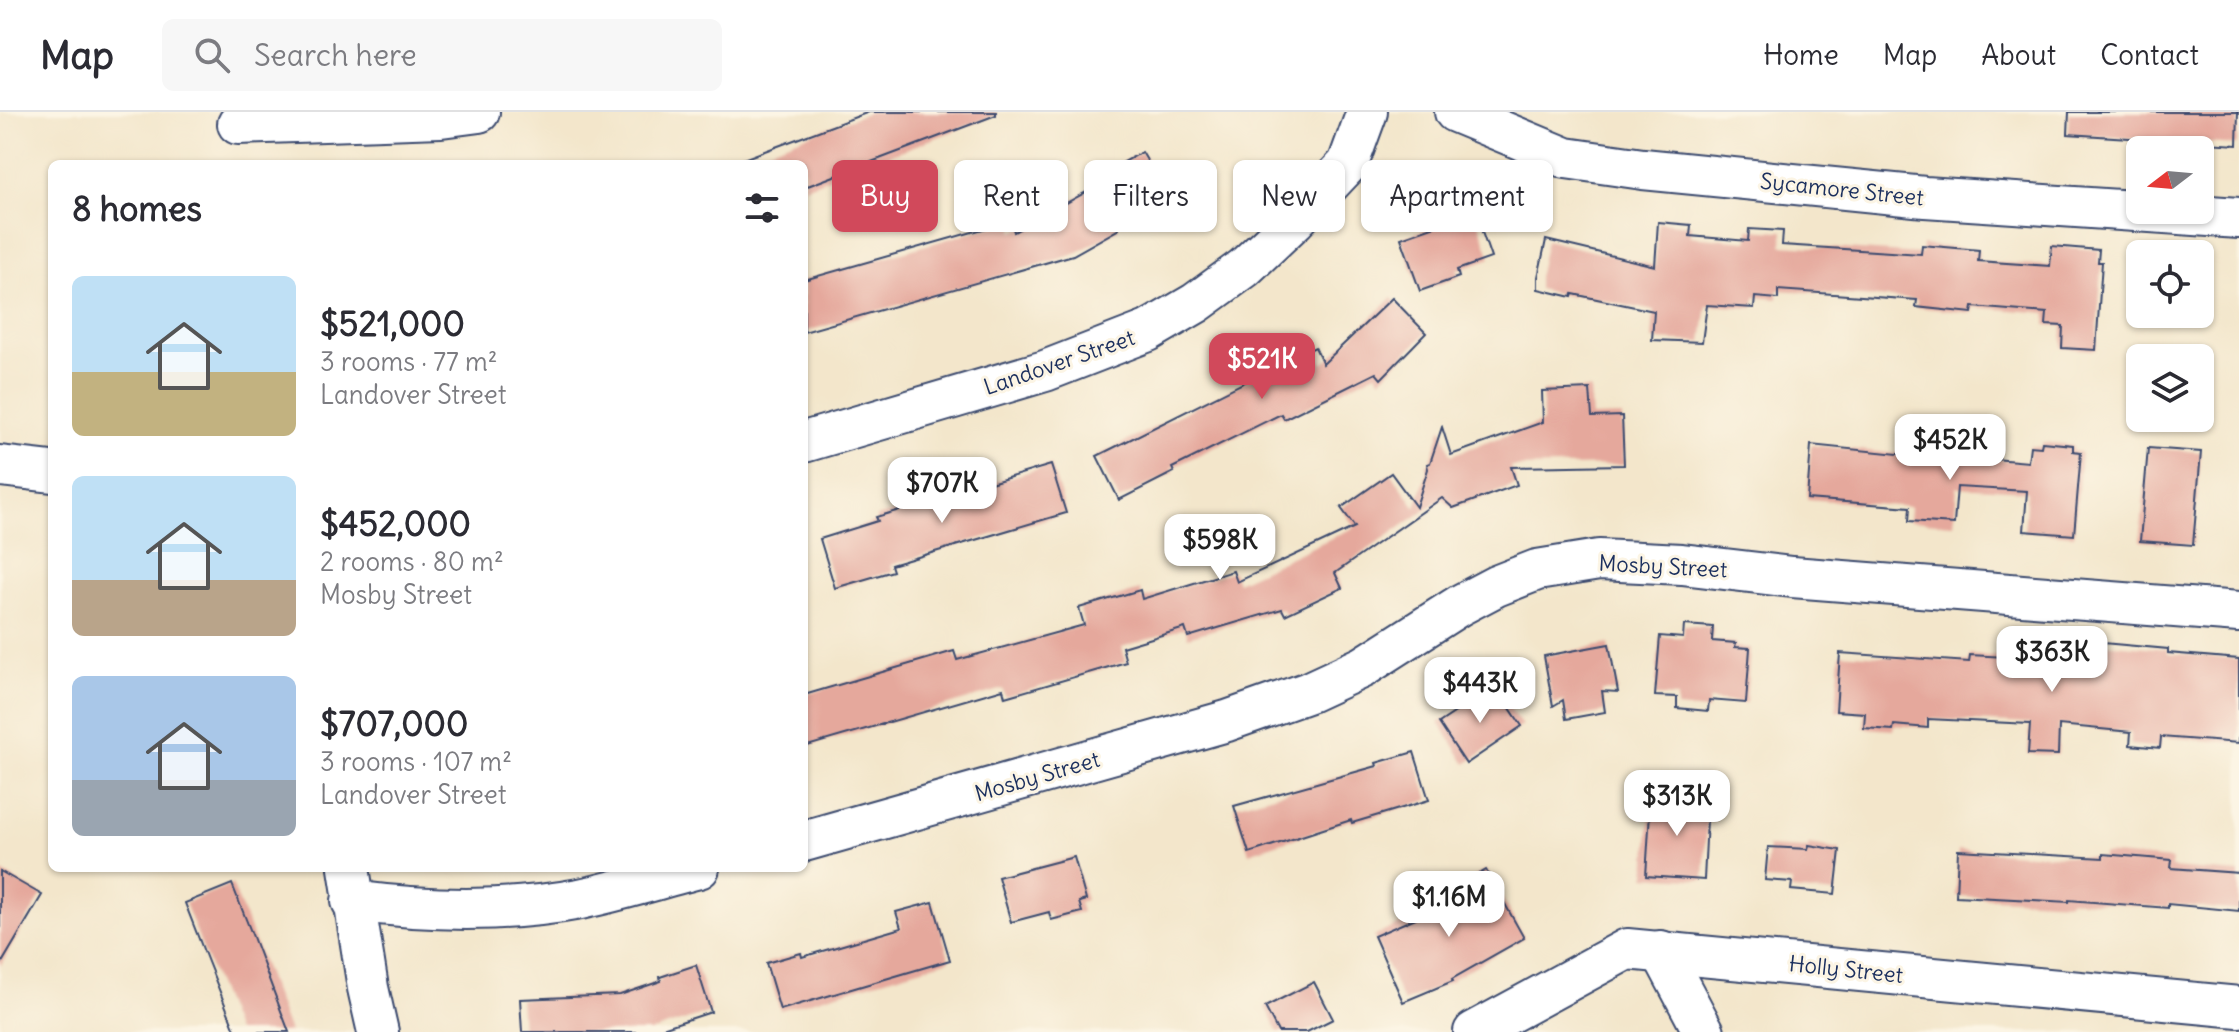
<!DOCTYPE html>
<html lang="en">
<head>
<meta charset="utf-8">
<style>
  body { margin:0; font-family:Delius,sans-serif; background:#f7f7f7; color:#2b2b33; height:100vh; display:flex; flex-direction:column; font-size:30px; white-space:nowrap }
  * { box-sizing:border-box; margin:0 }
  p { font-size:26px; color:#7c7c81 }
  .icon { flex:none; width:44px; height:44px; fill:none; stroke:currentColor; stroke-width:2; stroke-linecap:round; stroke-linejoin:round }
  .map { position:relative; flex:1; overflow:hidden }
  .panel { position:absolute; left:48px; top:48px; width:760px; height:712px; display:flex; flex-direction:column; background:#fff; border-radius:12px; box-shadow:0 2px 6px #0004 }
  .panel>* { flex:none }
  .hud { position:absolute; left:832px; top:48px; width:760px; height:72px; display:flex; gap:16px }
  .needle { width:52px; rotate:254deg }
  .controls { position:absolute; left:2126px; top:24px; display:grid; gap:16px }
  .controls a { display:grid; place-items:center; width:88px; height:88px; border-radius:12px; background:#fff; box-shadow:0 2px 6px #0004; font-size:40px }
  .price { position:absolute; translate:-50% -68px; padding:0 18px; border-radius:16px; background:#fff; color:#222; font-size:26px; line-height:52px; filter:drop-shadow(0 2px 4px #0008) }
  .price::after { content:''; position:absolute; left:50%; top:48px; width:24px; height:18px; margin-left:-12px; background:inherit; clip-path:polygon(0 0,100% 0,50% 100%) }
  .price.current { background:#d1495b; color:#fff }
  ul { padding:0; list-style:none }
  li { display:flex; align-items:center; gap:24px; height:200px; padding:0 24px }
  li span { display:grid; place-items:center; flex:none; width:224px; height:160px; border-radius:12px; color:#555 }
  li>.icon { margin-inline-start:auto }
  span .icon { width:96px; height:96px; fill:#fffc; stroke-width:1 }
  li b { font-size:34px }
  h2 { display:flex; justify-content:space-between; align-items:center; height:96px; padding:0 24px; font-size:34px }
  .pill { padding:0 28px; border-radius:12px; background:#fff; box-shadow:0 2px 6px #0004; font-size:28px; line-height:72px }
  .pill.current { background:#d1495b; color:#fff }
  header { display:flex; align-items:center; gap:48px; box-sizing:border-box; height:112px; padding:0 40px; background:#fff; border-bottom:2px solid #e1e1e2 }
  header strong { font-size:38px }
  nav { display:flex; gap:44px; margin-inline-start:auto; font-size:28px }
  .search { width:560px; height:72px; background:#f7f7f7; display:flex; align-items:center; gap:20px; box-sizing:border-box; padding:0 28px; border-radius:12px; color:#7c7c81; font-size:30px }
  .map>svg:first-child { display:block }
</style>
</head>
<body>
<header>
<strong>Map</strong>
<div class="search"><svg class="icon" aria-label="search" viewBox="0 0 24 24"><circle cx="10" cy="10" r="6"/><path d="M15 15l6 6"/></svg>Search here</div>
<nav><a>Home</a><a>Map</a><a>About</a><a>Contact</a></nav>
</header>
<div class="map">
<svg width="2239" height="920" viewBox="0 0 2239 920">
  <rect width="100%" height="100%" fill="#fcf5e5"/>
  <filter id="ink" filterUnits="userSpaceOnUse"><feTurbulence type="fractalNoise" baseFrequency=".0125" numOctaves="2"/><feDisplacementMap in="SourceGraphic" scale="16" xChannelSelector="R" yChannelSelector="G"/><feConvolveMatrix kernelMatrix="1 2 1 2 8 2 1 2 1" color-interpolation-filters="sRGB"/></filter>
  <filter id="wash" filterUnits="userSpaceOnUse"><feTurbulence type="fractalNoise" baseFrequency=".006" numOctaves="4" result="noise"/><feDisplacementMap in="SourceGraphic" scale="32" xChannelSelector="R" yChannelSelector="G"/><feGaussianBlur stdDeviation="1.8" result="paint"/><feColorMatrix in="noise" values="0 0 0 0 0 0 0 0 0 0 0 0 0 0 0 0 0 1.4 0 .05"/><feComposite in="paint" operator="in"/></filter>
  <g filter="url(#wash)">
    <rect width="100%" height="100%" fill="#f3e6cb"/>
    <g id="blocks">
      <g fill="#e5a89c">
        <path d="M869,0H996V3L805,75L804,52H738V49Z"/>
        <path d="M2069,0H2238L2237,33L2068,22Z"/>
        <path d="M1142,40L1162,74V85L1116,111L1119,117L1073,143L804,220V168L1011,109L1014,120L1095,75L1091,68Z"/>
        <path d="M1475,100L1491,146L1457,158L1459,165L1420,179L1401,126Z"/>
        <path d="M1658,110L1691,113L1690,124L1748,129L1749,117L1783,119L1782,133L1921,142L1922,133L1979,138L1978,149L2050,154L2052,134L2099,138L2098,150H2102L2096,238L2062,236L2063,214L2046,213L2047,201L1973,195L1972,201L1916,195L1917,188L1778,178V187L1755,185L1754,196L1707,193L1702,230L1652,228L1654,199L1573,182L1572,185L1538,177V165L1546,128L1655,154Z"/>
        <path d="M1392,186L1426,221L1381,267L1376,261L1284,307L1281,302L1172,356L1174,360L1119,388L1097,344L1315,235L1323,252Z"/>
        <path d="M1590,277L1592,305L1622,304L1624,353L1511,355L1517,373L1453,396L1442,386L1335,461L1342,476L1285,503L1282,497L1188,525L1185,516L1122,535L1126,550L1005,585L1003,577L804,635V583L954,539L957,548L1084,513L1079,496L1140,478L1142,487L1233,459L1237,470L1355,415L1341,396L1391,361L1416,395L1428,357L1427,352L1430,351L1442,315L1451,343L1543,310L1542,279Z"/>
        <path d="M2042,330L2073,333V339L2081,340L2074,423L2024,419L2027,379L1957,375L1954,412L1909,409L1910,395L1807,387L1811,333L1917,344V339L1922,340V333L1960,335V344L2028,350L2030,334L2041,335Z"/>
        <path d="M2148,336L2201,340L2193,433L2140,429Z"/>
        <path d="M1051,353L1066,401L891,453L893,459L835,476L820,427L878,409L876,405Z"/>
        <path d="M1684,513L1713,515L1712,529L1736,531L1735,535L1750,536L1746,591L1709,588L1708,599L1677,596V585L1655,584L1660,524L1683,526Z"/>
        <path d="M2103,531L2168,537V541L2239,547V631L2161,625L2160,636L2130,633L2131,620L2059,613L2058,643L2028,642L2030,612L1928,607V616L1894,613L1893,618L1864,616L1865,601L1836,599L1840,541L1969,550L1970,543L2101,550Z"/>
        <path d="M1609,532L1618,580L1602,579L1605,600L1566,607L1563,588L1553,594L1544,544Z"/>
        <path d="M1495,574L1522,614L1466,652L1439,611Z"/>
        <path d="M1414,640L1429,688L1352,711L1351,708L1249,741L1234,694L1377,654L1376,651Z"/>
        <path d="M1651,684L1708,687L1704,768L1646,764Z"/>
        <path d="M1809,733L1840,738L1835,782L1791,778L1792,770L1765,768L1768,735L1808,737Z"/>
        <path d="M1958,738L2103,746V742L2172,748L2171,756L2239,761V799L2168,792V796L2069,788V790L1956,784Z"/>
        <path d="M1074,745L1086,788L1079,790L1082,800L1051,808L1049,800L1011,810L998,765Z"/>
        <path d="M1486,758L1524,826L1452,867L1453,869L1403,890L1374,824L1455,789L1449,779Z"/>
        <path d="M0,759L42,783L0,854Z"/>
        <path d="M232,772L253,825L289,920H236L208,850L185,791Z"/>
        <path d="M933,790L950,848L780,898L766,851L801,841L802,845L901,816L896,800Z"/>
        <path d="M696,853L711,900L650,920H522L520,887L620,883L661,869L660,865Z"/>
        <path d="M1314,870L1333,907L1307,920H1278L1265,895Z"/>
      </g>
    </g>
  </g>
  <g filter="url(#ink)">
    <use href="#blocks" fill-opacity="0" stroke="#3b4a6e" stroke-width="2"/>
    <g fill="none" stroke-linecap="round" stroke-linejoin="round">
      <defs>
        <g id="minor">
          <path d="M1455,0L1566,46L1643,57L1925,85L2239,106"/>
          <path d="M238,12L441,5L479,0"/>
          <path d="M804,330L1045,259L1148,219L1196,191L1244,156L1295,108L1348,52L1367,0"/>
          <path d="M0,354L52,360"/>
          <path d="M804,729L1227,609L1309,580L1363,555L1460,493L1496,474L1537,458L1599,448L1682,452L1792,465L2239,500"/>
          <path d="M349,756L368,876L378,920"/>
          <path d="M352,789C428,799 505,801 580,787C620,779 660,766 699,756"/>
          <path d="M1661,839L1704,920"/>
          <path d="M1474,920L1627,837L2239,895"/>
        </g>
      </defs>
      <use href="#minor" stroke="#3b4a6e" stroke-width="44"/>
      <use href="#minor" stroke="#fff" stroke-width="40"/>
    </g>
  </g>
  <g text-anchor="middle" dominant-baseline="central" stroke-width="6" stroke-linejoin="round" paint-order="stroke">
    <g font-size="22" fill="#1b2f5e" stroke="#fcf5e5">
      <text transform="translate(1842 77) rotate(6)">Sycamore Street</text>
      <text transform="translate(1059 250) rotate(-19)">Landover Street</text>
      <text transform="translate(1663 454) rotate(3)">Mosby Street</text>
      <text transform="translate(1037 664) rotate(-16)">Mosby Street</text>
      <text transform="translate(1846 857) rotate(6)">Holly Street</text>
    </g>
  </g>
</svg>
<div class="controls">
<a><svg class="needle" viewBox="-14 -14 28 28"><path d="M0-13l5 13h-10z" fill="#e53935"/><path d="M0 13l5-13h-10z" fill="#7c7c81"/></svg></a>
<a><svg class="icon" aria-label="locate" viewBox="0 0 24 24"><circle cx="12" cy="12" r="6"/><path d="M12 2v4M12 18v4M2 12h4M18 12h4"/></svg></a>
<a><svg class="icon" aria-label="layers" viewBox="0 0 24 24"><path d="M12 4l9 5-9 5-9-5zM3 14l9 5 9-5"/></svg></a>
</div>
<b class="price current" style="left:1262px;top:289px">$521K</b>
<b class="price" style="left:1950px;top:370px">$452K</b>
<b class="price" style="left:942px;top:413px">$707K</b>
<b class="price" style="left:1220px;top:470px">$598K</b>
<b class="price" style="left:2052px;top:582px">$363K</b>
<b class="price" style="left:1480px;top:613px">$443K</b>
<b class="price" style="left:1677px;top:726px">$313K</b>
<b class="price" style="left:1449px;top:827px">$1.16M</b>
<div class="hud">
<a class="pill current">Buy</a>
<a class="pill">Rent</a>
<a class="pill">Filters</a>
<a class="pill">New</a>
<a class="pill">Apartment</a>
</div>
<section class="panel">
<h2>8 homes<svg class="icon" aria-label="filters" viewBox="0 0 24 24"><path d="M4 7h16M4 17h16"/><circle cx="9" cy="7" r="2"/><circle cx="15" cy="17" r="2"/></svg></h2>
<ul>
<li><span style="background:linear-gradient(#bfe0f5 60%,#c2b280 0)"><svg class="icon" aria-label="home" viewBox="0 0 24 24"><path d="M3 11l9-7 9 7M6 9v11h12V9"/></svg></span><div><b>$521,000</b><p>3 rooms · 77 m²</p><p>Landover Street</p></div></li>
<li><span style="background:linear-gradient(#bfe0f5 65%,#b9a48a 0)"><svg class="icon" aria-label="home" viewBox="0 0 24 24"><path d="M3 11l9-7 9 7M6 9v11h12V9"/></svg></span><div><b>$452,000</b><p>2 rooms · 80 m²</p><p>Mosby Street</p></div></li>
<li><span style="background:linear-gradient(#a9c7e8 65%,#9aa5b1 0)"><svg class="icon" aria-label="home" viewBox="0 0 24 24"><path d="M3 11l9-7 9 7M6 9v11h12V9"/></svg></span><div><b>$707,000</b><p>3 rooms · 107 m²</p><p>Landover Street</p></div></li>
</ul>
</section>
</div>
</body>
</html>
